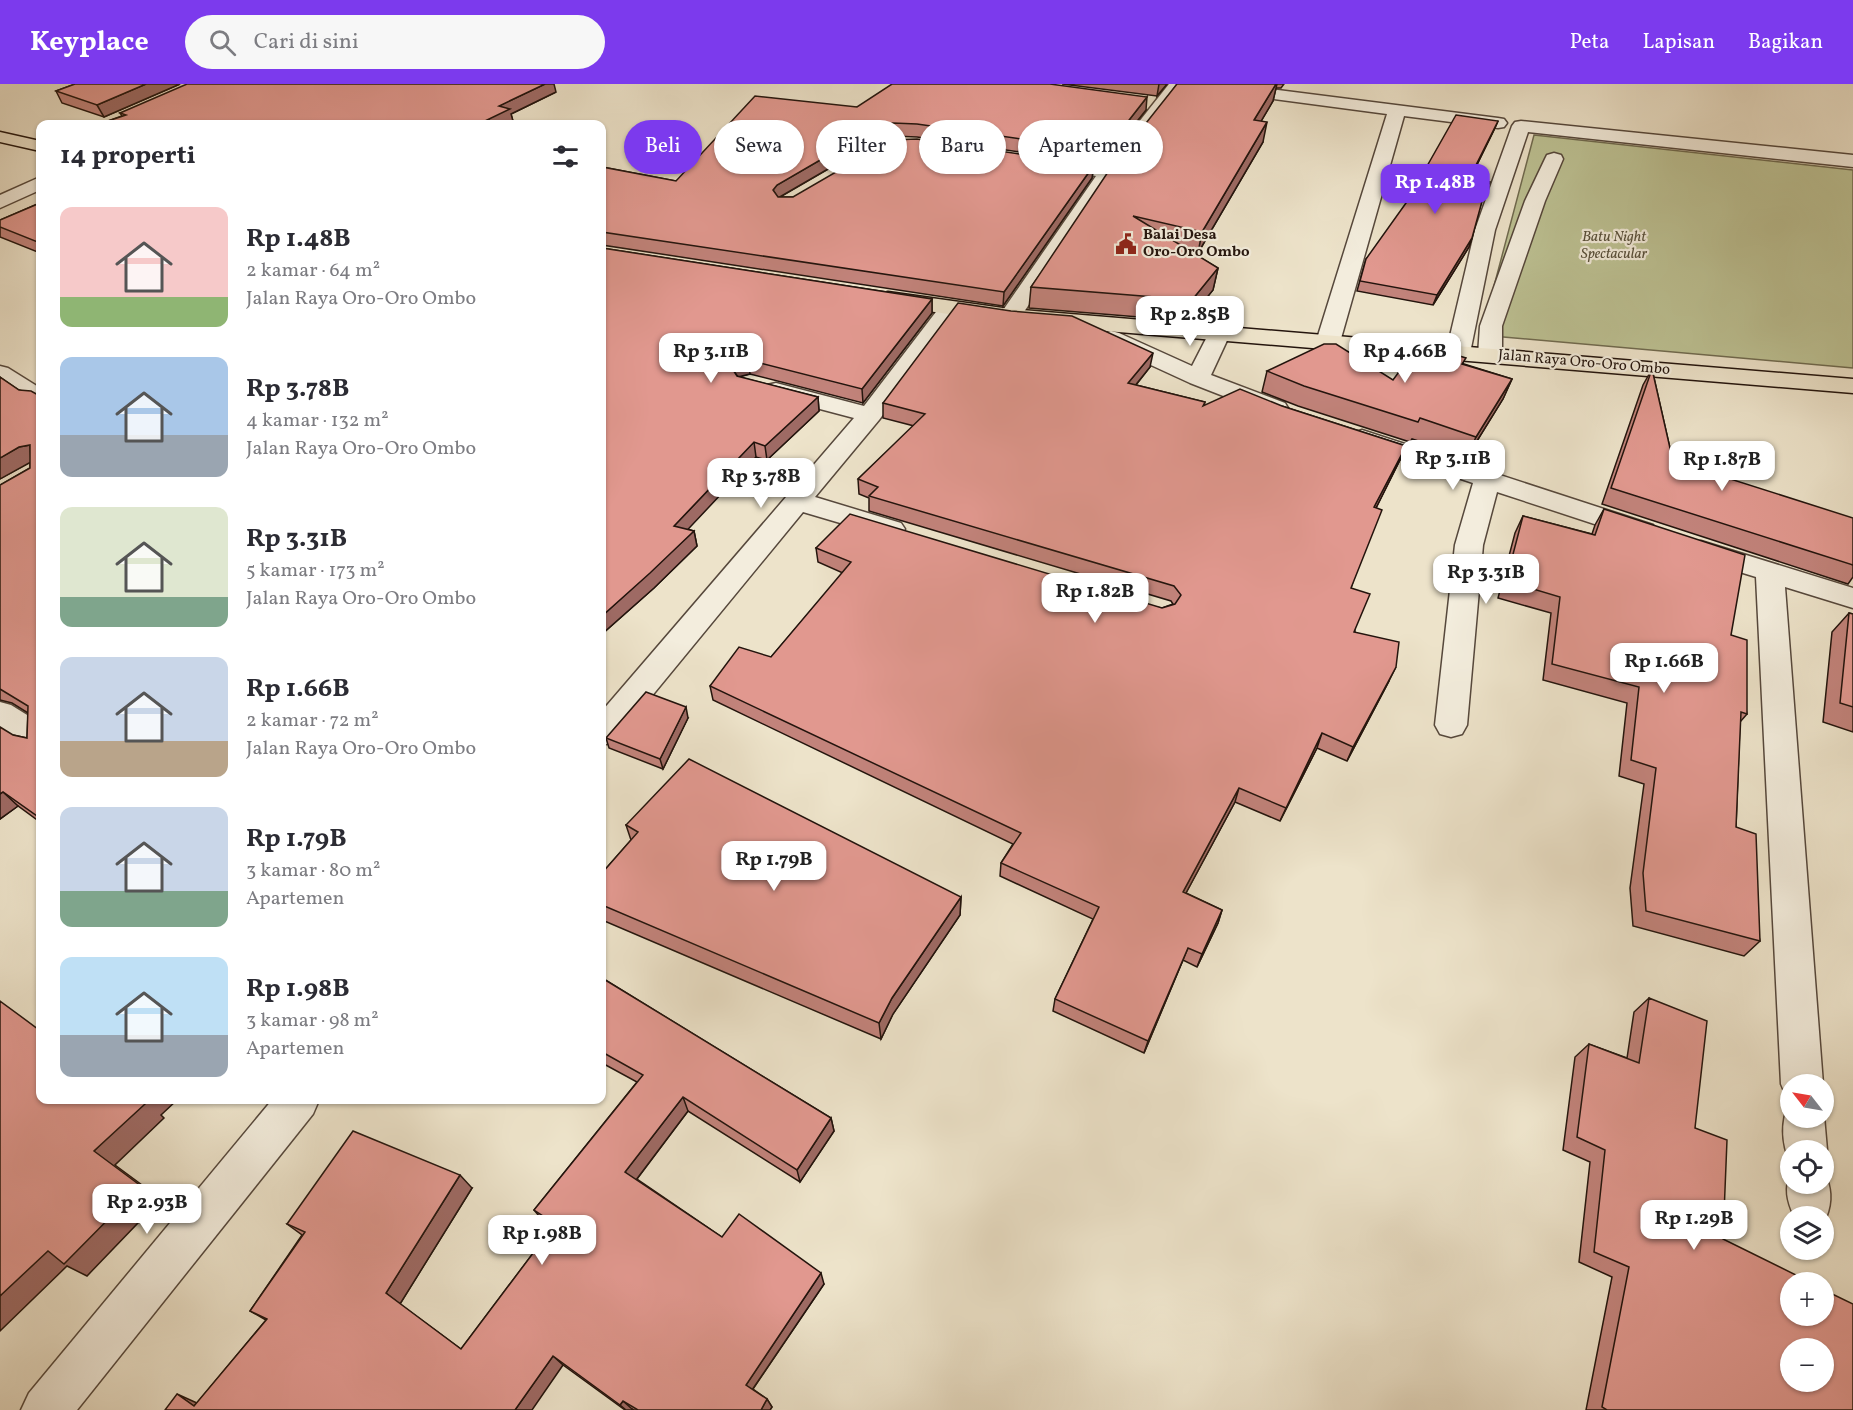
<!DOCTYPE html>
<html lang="id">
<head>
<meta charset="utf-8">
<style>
  body { margin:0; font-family:Vollkorn,serif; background:#f7f7f7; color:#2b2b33; height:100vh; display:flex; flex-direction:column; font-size:22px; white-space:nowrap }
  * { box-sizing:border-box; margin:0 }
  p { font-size:20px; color:#7c7c81 }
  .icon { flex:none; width:33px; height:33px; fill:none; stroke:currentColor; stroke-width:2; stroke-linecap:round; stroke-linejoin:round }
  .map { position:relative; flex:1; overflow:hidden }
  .panel { position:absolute; left:36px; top:36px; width:570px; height:984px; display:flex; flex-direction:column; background:#fff; border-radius:12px; box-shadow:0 2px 4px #0004 }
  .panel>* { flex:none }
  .top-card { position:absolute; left:624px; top:36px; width:570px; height:54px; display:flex; gap:12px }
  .needle { width:39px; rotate:301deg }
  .controls { position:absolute; left:1780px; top:990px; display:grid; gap:12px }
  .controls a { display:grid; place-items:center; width:54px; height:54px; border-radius:50%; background:#fff; box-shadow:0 2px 4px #0004; font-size:30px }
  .price { position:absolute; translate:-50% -51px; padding:0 14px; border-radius:12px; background:#fff; color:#222; font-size:20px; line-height:39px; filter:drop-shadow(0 2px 3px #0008) }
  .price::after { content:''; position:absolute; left:50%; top:36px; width:18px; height:14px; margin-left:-9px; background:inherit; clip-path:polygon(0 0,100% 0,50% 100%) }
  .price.current { background:#7c3aed; color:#fff }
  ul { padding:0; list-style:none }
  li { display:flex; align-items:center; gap:18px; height:150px; padding:0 24px }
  li span { display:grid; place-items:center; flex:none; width:168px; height:120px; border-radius:12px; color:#555 }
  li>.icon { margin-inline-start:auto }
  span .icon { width:72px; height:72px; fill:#fffc; stroke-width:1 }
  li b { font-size:26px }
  h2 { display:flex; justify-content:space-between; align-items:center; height:72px; padding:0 24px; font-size:26px }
  .chip { padding:0 21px; border-radius:27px; background:#fff; box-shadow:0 2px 4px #0004; font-size:21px; line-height:54px }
  .chip.current { background:#7c3aed; color:#fff }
  header { display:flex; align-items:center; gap:36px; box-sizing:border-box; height:84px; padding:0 30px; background:#7c3aed; color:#fff }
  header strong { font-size:28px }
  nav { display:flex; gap:33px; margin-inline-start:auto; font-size:21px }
  .search { width:420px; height:54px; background:#f7f7f7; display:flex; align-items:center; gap:15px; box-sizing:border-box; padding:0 21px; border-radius:33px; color:#7c7c81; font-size:22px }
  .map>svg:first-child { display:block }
</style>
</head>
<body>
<header>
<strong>Keyplace</strong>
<div class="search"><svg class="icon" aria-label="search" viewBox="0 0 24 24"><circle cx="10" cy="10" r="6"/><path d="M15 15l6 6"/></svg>Cari di sini</div>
<nav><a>Peta</a><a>Lapisan</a><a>Bagikan</a></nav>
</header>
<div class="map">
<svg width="1853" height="1326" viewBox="0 0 1853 1326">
  <rect width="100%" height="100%" fill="#ede3ca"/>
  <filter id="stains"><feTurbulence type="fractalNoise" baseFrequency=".00333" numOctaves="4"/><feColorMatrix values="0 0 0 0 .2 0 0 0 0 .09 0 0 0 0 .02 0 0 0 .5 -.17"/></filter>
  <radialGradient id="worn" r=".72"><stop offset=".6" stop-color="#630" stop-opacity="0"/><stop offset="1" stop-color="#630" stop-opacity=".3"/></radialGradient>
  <path fill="#bdc294" stroke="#706b50" stroke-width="1.5" d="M1534,51L1853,86V284L1481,251Z"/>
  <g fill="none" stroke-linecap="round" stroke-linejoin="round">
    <defs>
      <g id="minor">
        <path d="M1169,0H1230L1498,34L1504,35L1507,39L1504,43L1498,44L1404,32L1340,258L1336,263L1328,265L1320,263L1316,258L1387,30L1184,3L1108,101L1018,237L1010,239L1002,237L999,232L1096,92L1041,83L1039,79L1041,75L1048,73L1104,82Z"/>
        <path d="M1521,37L1853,71V83L1528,48L1495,146L1470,269L1466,274L1458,276L1450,274L1446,269L1475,146L1512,42L1515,38Z"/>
        <path d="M1554,69L1561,71L1563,75L1545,117L1502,242V271L1498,276L1490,278L1482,276L1478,271L1480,242L1525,117L1545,75L1547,71Z"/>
        <path d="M40,93V106L0,124V111Z"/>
        <path d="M950,218L958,220L961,225L879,336L815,413L901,439L905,445L901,451L891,454L803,428L614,658L602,661V627L854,334L767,311L764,306L767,301L776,299L864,322L942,220Z"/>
        <path d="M1219,243L1227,245L1230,250L1211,291L1285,319L1288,324L1285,329L1276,331L1267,329L1190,299L1103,259L1100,254L1103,249L1111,247L1119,249L1192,282L1211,245Z"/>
        <path d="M0,282L8,284L40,304V321L31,319L0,299Z"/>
        <path d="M1362,346L1653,441L1657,447L1653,453L1643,456L1497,408L1483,461L1467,641L1462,650L1451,653L1440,650L1435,641L1455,461L1473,399L1353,359L1349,354L1353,349Z"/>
        <path d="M1701,457L1853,504V524L1785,503L1823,1000H1791V1015L1787,1014L1781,1000L1756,493L1691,473L1687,466L1691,459Z"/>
        <path d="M0,618L11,621L40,639V667L28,664L0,646Z"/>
        <path d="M272,1016H319L313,1030L77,1326H21L29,1309Z"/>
        <path d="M1789,1019H1791V1034H1824V1032L1827,1066L1824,1074V1066H1791V1081C1782,1061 1780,1040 1789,1019Z"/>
        <path d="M1824,1086C1831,1104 1833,1116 1826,1134L1794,1132C1787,1117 1784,1104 1791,1088V1100H1824Z"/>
      </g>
      <g id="major">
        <path d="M0,48L40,57V67L0,58Z"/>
        <path d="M888,208L1010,225L1853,295V309L1010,239L880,220L877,215L880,210Z"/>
      </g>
    </defs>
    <use href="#minor" stroke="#56483c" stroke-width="3"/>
    <use href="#major" stroke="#23140d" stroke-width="3"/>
    <use href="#minor" fill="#f3eddd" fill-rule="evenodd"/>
    <use href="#major" fill="#ede3ca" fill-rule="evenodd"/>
  </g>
  <g fill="#c2837b" stroke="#23140d" stroke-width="1.5">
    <path d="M75,0H180L104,33L62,19L56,7Z"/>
    <path d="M1062,0H1167L1157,12Z"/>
    <path d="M1177,0H1284L1281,4H1276L1273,17L1261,37L1263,58L1198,169L1191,168L1218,184L1213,206L1188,237L1029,224L1031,203Z"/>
    <path d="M556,8L511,30L513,37L506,40H110L108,37L122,32L120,29Z"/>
    <path d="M857,23L1146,26L1103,80L917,53L893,52L878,56L780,113H793L1094,81L1092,94L1003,222L602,161V83L676,97Z"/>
    <path d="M1498,37L1494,46L1471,93L1487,107L1482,116L1472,154L1469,163L1433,221L1357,207L1366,175Z"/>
    <path d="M40,119V169L0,153V136Z"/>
    <path d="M602,164L932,215V229L863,319L750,290L739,293L818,313L819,327L767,376L756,373L687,445L694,447L697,462L654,504L602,550Z"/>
    <path d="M1459,258L1455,270L1464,280L1512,295L1503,315L1467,373L1412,355L1410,358L1298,322L1262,308L1267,287L1393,296Z"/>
    <path d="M1150,283L1136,301L1205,318L1204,322H1282L1406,362L1400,376L1376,424L1351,504L1355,548L1389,597L1347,677L1317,664L1280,737L1235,718L1186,809L1222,826L1218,839L1197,883L1183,876L1144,969L1053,927L1055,915L1093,835L1000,792L1001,779L1013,760L713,616L710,602L771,573L843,489L818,478L816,464L1162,524L1173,520L1171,517L869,427V414L859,410L858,395L914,342L883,334V319Z"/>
    <path d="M1652,285L1672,373L1680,379L1853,481V493L1848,500L1602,420L1643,301Z"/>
    <path d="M0,293L19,306L40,312V738L18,722L0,735L13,651L27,654L28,629L12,619L0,616V401L30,384V378L0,395Z"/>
    <path d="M1604,425L1731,551L1747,630L1740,638L1736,743L1760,857L1744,872L1633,842L1630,804L1644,700L1619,692L1627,619L1543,596L1551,529L1498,514L1515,449L1523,432L1592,450L1595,441Z"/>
    <path d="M1849,529L1853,530V648L1823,638L1832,548Z"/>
    <path d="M688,634L663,685L609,664L606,654Z"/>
    <path d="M626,741L961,813L960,831L893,930L881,955L602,836V789L631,756Z"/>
    <path d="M602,894L831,1034L834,1047L800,1098L688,1027L637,1095L722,1153L824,1200L753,1305L767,1315L772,1323L770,1326H634L632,1325L631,1326H625L563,1281L197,1319L266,1236L250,1227L302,1151L287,1140L472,1104L400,1220L461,1265L552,1144L544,1138L534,1126L637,998L602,979Z"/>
    <path d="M1649,914L1695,1044L1723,1155L1853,1326H1586L1612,1193L1579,1178L1590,1078L1563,1066L1575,973L1589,960L1627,974L1634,928Z"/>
  </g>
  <g fill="#9e6a64" stroke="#23140d" stroke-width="1.5">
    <path d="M146,0H180L104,33L97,21Z"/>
    <path d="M545,0H554L556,8L511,30L513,37L506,40H485L487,36L499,22Z"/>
    <path d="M1159,0H1167L1157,12Z"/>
    <path d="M1276,0H1277L1273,17L1250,56L1254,36Z"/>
    <path d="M1147,13L1146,26L1103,80L1105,67Z"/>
    <path d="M1498,37L1494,46L1466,103L1470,93Z"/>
    <path d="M1267,38L1263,58L1198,169L1202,148Z"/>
    <path d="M893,39V52L878,56L778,114L773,106L777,101L877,43Z"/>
    <path d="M1094,81L1092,94L1003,222L1004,208Z"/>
    <path d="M1472,154L1469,163L1433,221L1437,211Z"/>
    <path d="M1218,184L1213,206L1188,237L1192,216Z"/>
    <path d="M932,215V229L863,319L862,305Z"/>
    <path d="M1153,269L1150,283L1126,313L1128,299Z"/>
    <path d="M748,276L750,290L738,293L733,286L736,279Z"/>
    <path d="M1512,295L1503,315L1467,373L1476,353Z"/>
    <path d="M818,313L819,327L767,376L765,362Z"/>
    <path d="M754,358L756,373L677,457L674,442Z"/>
    <path d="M30,361L31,378L0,395V374L19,363Z"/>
    <path d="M1406,362L1400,376L1369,438L1374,423Z"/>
    <path d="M694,447L697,462L654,504L602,550V532Z"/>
    <path d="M1396,583L1389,597L1347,677L1353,663Z"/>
    <path d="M686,623L688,634L663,685L660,675Z"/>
    <path d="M1322,649L1317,664L1280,737L1286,724Z"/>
    <path d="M1239,704L1235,718L1179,822L1183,808Z"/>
    <path d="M3,708L18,722L0,735V710Z"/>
    <path d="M961,813L960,831L893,930L881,955L879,939L892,914Z"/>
    <path d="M1222,826L1218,839L1197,883L1202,870Z"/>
    <path d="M1188,864L1183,876L1144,969L1148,957Z"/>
    <path d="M683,1013L688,1027L633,1100L625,1088Z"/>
    <path d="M142,1016H177L161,1031L164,1034L115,1081L161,1115L87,1192L67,1182L0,1247V1212L94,1067Z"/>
    <path d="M831,1034L834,1047L800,1098L797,1086Z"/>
    <path d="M460,1091L472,1104L400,1220L386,1209Z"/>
    <path d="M821,1189L824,1200L750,1309L746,1301Z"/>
    <path d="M553,1272L563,1281L532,1326H515Z"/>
    <path d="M177,1310L197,1319L194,1322Z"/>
    <path d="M767,1315L772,1323L770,1326H761Z"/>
    <path d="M623,1317L632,1325L631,1326H626L620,1321Z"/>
  </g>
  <g fill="#e1988f" stroke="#23140d" stroke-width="1.5" fill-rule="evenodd">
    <path d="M75,0H146L97,21L56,7Z"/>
    <path d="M187,0H545L499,22L510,25L487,36L492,37L485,40H117L108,37L126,31L120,29Z"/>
    <path d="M892,0H1050L1147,13L1105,67L917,40L893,39L877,43L777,101L773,106L778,113H793L891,56L917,55L1094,81L1004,208L602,148V83L676,97L755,12L857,23Z"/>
    <path d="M1177,0H1276L1254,36L1267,38L1202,148L1133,132L1218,184L1192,216L1031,203L1112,82Z"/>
    <path d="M1456,31L1498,37L1470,93L1490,98L1484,110L1472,154L1437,211L1360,197L1366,175L1406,119Z"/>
    <path d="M40,119V159L0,143V136Z"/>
    <path d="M602,164L932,215L862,305L748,276L736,279L733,286L737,292L818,313L765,362L754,358L674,442L694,447L650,489L602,532Z"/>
    <path d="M958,219L1011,227L1072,232L1153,269L1128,299L1205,318L1203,322L1240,305L1282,322L1406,362L1374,423L1382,426L1351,504L1370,510L1354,548L1399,558L1396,583L1353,663L1322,649L1286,724L1239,704L1183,808L1222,826L1202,870L1188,864L1148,957L1055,915L1099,823L1001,779L1021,749L710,602L739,563L771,573L851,478L816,464L850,430L1162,524L1175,520L1181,511L1174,502L869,412L878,403L858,395L925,330L883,319Z"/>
    <path d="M1423,255L1459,258L1453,270L1466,274L1462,280L1512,295L1476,353L1420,334L1418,338L1304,302L1267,287L1324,260H1336L1393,296Z"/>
    <path d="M1652,285L1672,373L1681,376L1680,379L1853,434V481L1611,404Z"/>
    <path d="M0,293L19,306L31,307L40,312V329L39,330L40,331V734L3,708L0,710V643L13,651L27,654L28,622L0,605V401L30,384V361L19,363L0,374Z"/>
    <path d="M1604,425L1745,471L1731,551L1747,556V630L1741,628L1736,743L1756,750L1760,857L1646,827L1643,789L1656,684L1631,676L1639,603L1552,580L1560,513L1506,497L1523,432L1595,451Z"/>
    <path d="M1849,529L1853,530V623L1840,619Z"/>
    <path d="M646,608L686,623L660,675L606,654Z"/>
    <path d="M689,675L961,813L892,914L879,939L602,821V789L638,748L626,741Z"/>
    <path d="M602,894L831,1034L797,1086L683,1013L625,1088L722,1153L739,1130L821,1189L746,1301L767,1315L761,1326H638L623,1317L620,1321L553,1272L515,1326H165L177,1310L194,1322L267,1235L250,1227L305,1148L287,1140L353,1047L460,1091L386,1209L461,1265L555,1140L534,1126L643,991L602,968Z"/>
    <path d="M1649,914L1707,937L1695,1044L1727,1056L1723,1155L1810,1198H1791V1232H1824V1206L1853,1220V1326H1607L1602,1323L1629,1183L1594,1168L1605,1066L1577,1053L1589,960L1639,979ZM1791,1264H1824V1298H1791Z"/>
    <path d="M0,917L38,945L40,944V1016H142H141L145,1020L94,1067L141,1102L64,1180L48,1167L0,1212Z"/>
  </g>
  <defs>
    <symbol id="civic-bare" viewBox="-9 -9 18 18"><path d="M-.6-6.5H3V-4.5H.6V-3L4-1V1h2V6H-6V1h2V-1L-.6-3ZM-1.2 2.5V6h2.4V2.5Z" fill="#8f2418" stroke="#f3eddd" stroke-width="2.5" paint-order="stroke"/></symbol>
  </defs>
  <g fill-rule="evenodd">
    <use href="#civic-bare" x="1111" y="145" width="30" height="30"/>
  </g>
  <g text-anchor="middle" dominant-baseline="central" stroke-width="4.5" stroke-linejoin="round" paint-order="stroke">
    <g font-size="15" font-weight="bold" fill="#23140d" stroke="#f3eddd" text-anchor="start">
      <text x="1143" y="151">Balai Desa<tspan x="1143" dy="17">Oro-Oro Ombo</tspan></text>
    </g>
    <g font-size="15" font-style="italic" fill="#59513c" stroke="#f3eddd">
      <text x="1614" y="153">Batu Night<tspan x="1614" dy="17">Spectacular</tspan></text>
    </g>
    <g font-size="15" fill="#23140d" stroke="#f3eddd">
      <text transform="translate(1584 279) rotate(5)">Jalan Raya Oro-Oro Ombo</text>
    </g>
  </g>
  <rect width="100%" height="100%" filter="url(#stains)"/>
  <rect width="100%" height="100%" fill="url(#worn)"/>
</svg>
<div class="controls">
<a><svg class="needle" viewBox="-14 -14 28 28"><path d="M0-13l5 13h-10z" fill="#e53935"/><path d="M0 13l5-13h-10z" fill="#7c7c81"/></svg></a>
<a><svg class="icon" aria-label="locate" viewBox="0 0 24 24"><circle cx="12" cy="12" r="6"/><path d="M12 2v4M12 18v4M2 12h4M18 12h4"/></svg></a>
<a><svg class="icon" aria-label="layers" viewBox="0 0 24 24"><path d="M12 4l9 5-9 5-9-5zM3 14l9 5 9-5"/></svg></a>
<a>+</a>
<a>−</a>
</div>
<b class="price current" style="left:1435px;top:131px">Rp 1.48B</b>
<b class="price" style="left:1190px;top:263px">Rp 2.85B</b>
<b class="price" style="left:711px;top:300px">Rp 3.11B</b>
<b class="price" style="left:1405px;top:300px">Rp 4.66B</b>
<b class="price" style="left:1453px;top:407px">Rp 3.11B</b>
<b class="price" style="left:1722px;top:408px">Rp 1.87B</b>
<b class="price" style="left:761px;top:425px">Rp 3.78B</b>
<b class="price" style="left:1486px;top:521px">Rp 3.31B</b>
<b class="price" style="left:1095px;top:540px">Rp 1.82B</b>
<b class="price" style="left:1664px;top:610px">Rp 1.66B</b>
<b class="price" style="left:774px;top:808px">Rp 1.79B</b>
<b class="price" style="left:147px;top:1151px">Rp 2.93B</b>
<b class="price" style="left:1694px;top:1167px">Rp 1.29B</b>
<b class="price" style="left:542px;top:1182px">Rp 1.98B</b>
<div class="top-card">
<a class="chip current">Beli</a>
<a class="chip">Sewa</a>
<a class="chip">Filter</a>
<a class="chip">Baru</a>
<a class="chip">Apartemen</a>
</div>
<section class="panel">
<h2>14 properti<svg class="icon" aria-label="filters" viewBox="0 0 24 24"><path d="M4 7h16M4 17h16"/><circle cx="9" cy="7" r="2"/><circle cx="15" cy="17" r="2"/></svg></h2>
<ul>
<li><span style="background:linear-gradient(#f6c9c9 75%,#8fb573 0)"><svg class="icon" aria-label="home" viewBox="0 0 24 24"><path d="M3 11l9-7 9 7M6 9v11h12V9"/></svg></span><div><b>Rp 1.48B</b><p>2 kamar · 64 m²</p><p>Jalan Raya Oro-Oro Ombo</p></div></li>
<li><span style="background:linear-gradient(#a9c7e8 65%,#9aa5b1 0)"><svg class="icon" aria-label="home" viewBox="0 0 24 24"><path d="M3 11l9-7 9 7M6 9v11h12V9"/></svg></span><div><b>Rp 3.78B</b><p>4 kamar · 132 m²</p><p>Jalan Raya Oro-Oro Ombo</p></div></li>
<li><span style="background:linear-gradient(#dfe7d0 75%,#7fa58c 0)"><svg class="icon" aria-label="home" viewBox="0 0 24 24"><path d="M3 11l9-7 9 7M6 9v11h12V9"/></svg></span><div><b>Rp 3.31B</b><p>5 kamar · 173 m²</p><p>Jalan Raya Oro-Oro Ombo</p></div></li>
<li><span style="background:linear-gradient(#c9d6e8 70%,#b9a48a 0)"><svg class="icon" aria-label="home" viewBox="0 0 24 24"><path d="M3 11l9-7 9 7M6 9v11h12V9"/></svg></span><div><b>Rp 1.66B</b><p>2 kamar · 72 m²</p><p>Jalan Raya Oro-Oro Ombo</p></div></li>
<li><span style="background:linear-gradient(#c9d6e8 70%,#7fa58c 0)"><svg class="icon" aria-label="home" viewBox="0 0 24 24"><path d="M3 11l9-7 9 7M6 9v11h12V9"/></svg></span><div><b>Rp 1.79B</b><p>3 kamar · 80 m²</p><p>Apartemen</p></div></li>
<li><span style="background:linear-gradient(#bfe0f5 65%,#9aa5b1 0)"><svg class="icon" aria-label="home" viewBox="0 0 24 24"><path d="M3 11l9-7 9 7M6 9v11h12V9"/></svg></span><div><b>Rp 1.98B</b><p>3 kamar · 98 m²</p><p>Apartemen</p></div></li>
</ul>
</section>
</div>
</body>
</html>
